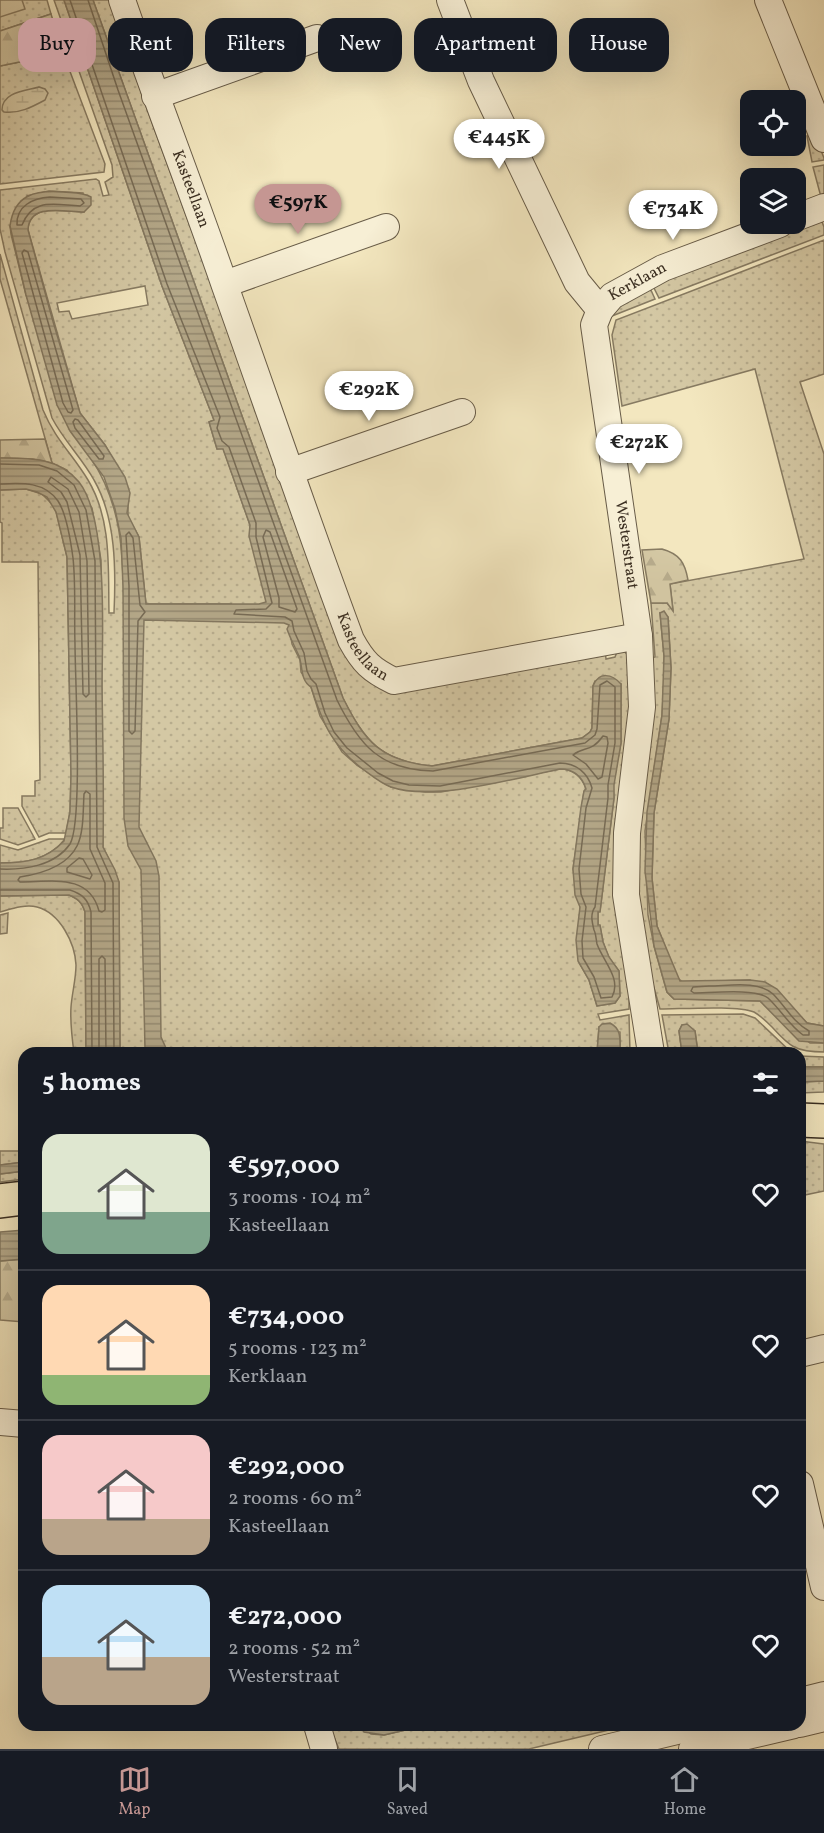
<!DOCTYPE html>
<html lang="en">
<head>
<meta charset="utf-8">
<style>
  body { margin:0; font-family:Vollkorn,serif; background:#20242c; color:#f1f3f6; height:100vh; display:flex; flex-direction:column; font-size:22px; white-space:nowrap }
  * { box-sizing:border-box; margin:0 }
  p { font-size:20px; color:#9ea1a6 }
  .icon { flex:none; width:33px; height:33px; fill:none; stroke:currentColor; stroke-width:2; stroke-linecap:round; stroke-linejoin:round }
  .map { position:relative; flex:1; overflow:hidden }
  .panel { position:absolute; left:18px; top:1047px; width:788px; height:684px; display:flex; flex-direction:column; background:#171b24; border-radius:18px; box-shadow:0 6px 24px #0002 }
  .panel>* { flex:none }
  .guide { position:absolute; left:18px; top:18px; width:789px; height:54px; display:flex; gap:12px }
  .tools { position:absolute; left:740px; top:90px; display:grid; gap:12px }
  .tools a { display:grid; place-items:center; width:66px; height:66px; border-radius:12px; background:#171b24; box-shadow:0 6px 24px #0002; font-size:30px }
  .price { position:absolute; translate:-50% -51px; padding:0 14px; border-radius:21px; background:#fff; color:#222; font-size:20px; line-height:39px; filter:drop-shadow(0 2px 3px #0008) }
  .price::after { content:''; position:absolute; left:50%; top:36px; width:18px; height:14px; margin-left:-9px; background:inherit; clip-path:polygon(0 0,100% 0,50% 100%) }
  .price.active { background:#c59692; color:#111 }
  ul { padding:0; list-style:none }
  li { display:flex; align-items:center; gap:18px; height:150px; padding:0 24px }
  li+li { border-top:2px solid #363941 }
  li span { display:grid; place-items:center; flex:none; width:168px; height:120px; border-radius:18px; color:#555 }
  li>.icon { margin-inline-start:auto }
  span .icon { width:72px; height:72px; fill:#fffc; stroke-width:1 }
  li b { font-size:26px }
  h2 { display:flex; justify-content:space-between; align-items:center; height:72px; padding:0 24px; font-size:26px }
  .pill { padding:0 21px; border-radius:18px; background:#171b24; box-shadow:0 6px 24px #0002; font-size:21px; line-height:54px }
  .pill.active { background:#c59692; color:#111 }
  .tabs { display:flex; justify-content:space-around; align-items:center; height:84px; border-top:2px solid #363941; background:#171b24; font-size:16px; color:#9ea1a6 }
  .tabs a { display:grid; justify-items:center; gap:3px }
  .tabs .active { color:#c59692 }
  .map>svg:first-child { display:block }
</style>
</head>
<body>
<div class="map">
<svg width="824" height="1749" viewBox="0 0 824 1749">
  <defs>
    <pattern id="grass-dots" width="8" height="8" patternUnits="userSpaceOnUse" patternTransform="scale(1.5)"><rect width="8" height="8" fill="#d4c8a4"/><path d="M2 2h.1M6 6h.1" fill="none" stroke="#b7ac8d" stroke-width="1.8" stroke-linecap="round"/></pattern>
    <pattern id="forest-firs" width="22" height="20" patternUnits="userSpaceOnUse" patternTransform="scale(1.5)"><rect width="22" height="20" fill="#d4c8a4"/><path d="M5 1l3.5 6h-7zM16 11l3.5 6h-7z" fill="#b7ac8d"/></pattern>
    <pattern id="wetland-marsh" width="20" height="14" patternUnits="userSpaceOnUse" patternTransform="scale(1.5)"><rect width="20" height="14" fill="#d4c8a4"/><path d="M1 5h8M5 5V1M11 12h8M15 12V8" fill="none" stroke="#b7ac8d"/></pattern>
    <pattern id="water-rules" width="6" height="5" patternUnits="userSpaceOnUse" patternTransform="scale(1.5)"><rect width="6" height="5" fill="#b4a889"/><path d="M0 2.5h6" fill="none" stroke="#938970"/></pattern>
  </defs>
  <rect width="100%" height="100%" fill="#f3e7bf"/>
  <filter id="stains"><feTurbulence type="fractalNoise" baseFrequency=".00333" numOctaves="4"/><feColorMatrix values="0 0 0 0 .2 0 0 0 0 .09 0 0 0 0 .02 0 0 0 .5 -.17"/></filter>
  <radialGradient id="worn" r=".72"><stop offset=".6" stop-color="#630" stop-opacity="0"/><stop offset="1" stop-color="#630" stop-opacity=".3"/></radialGradient>
  <g fill="url(#grass-dots)" stroke="#877b62" stroke-width="1.5" fill-rule="evenodd">
    <path d="M0,0H47L51,14L0,31Z"/>
    <path d="M54,0H64L162,286L214,420L209,422L217,449L223,448L250,525V532L289,625L292,644L300,660L301,672L311,687L320,716L342,752L358,766L391,787L425,792H441L560,769C573,769 582,777 586,789L584,791L573,869L580,907V964L589,980L597,1006L615,1003L620,996L619,971L609,958L603,942L600,926L598,925V911H600L614,798L613,785L621,743V684L595,681L593,686L592,728L590,732L582,738L432,766C381,761 365,742 343,698L93,0H110L147,109L347,653L355,669L372,683L605,649L606,659L615,657L618,649L625,652L631,659L629,1009L598,1014L600,1020L629,1015L630,1053H620V1032L599,1027L597,1053H120L119,882L103,847L101,560L92,508L67,470L52,463L0,279V254L43,410C55,439 73,455 88,480C112,520 108,568 109,613H114C116,570 116,518 94,480C82,458 64,441 52,418L5,252L0,229V190L96,179L99,181L103,196L109,195L105,182L113,177L112,165ZM49,191L83,193L84,212C65,212 29,202 28,230L80,413L105,445L114,461L128,503V517L139,537L146,604H232L124,612C123,555 123,507 91,458L26,295L11,234L10,226L27,196ZM145,286L148,305L72,319L69,311L59,312L57,303Z"/>
    <path d="M63,53L105,164L104,172L0,184V66Z"/>
    <path d="M814,133L824,158V160L812,162L807,136Z"/>
    <path d="M824,165V193L821,197L813,167Z"/>
    <path d="M821,219L824,227V235L659,298L653,286L674,275Z"/>
    <path d="M824,240V374L800,382L824,454V1026L807,1023L793,1009L750,980L682,982L677,977L657,926L652,878L654,813L669,719L671,668L668,617L660,613L664,656V679L662,715L645,831L648,915L654,946L667,992L674,999L760,1001L810,1043H824V1052C796,1052 790,1047 772,1027C766,1021 761,1016 754,1012C737,1005 681,1009 660,1009L645,956L634,860L651,658L655,657L651,603H667L673,610L670,584L804,559L755,369L622,406L612,335L616,320Z"/>
    <path d="M650,288L655,299L612,316L623,303Z"/>
    <path d="M26,489L42,494L55,507L67,557L71,775L70,812L66,833H49L39,837L22,806V796H35V781L40,780L38,562H2V523L0,522V490Z"/>
    <path d="M3,808H18L35,839L18,845L0,839V828H3Z"/>
    <path d="M49,839H65C49,860 25,863 0,863V845L18,850Z"/>
    <path d="M69,895C78,899 82,902 85,912L86,1053H74C72,1038 70,1022 71,1007C72,993 76,979 76,965C75,943 60,913 37,907C25,904 11,909 0,912V896Z"/>
    <path d="M8,913L7,933L0,934V915Z"/>
    <path d="M743,1014L755,1018L792,1053H698L695,1031L682,1025L679,1031L682,1053H669L662,1015Z"/>
    <path d="M800,1056L824,1057V1067H800Z"/>
    <path d="M824,1081V1092L800,1093V1082Z"/>
    <path d="M800,1141L824,1144V1191L800,1196Z"/>
    <path d="M0,1151H24V1162L0,1165Z"/>
    <path d="M24,1171V1179L0,1182V1174Z"/>
    <path d="M329,1725H361L371,1734L384,1735L427,1725H630L529,1749H339Z"/>
  </g>
  <g fill="url(#forest-firs)" stroke="#877b62" stroke-width="1.5">
    <path d="M51,14L63,53L0,66V31Z"/>
    <path d="M45,439L52,463L33,459L0,458V440Z"/>
    <path d="M662,549C680,554 685,563 688,580L670,584L673,611L667,603H651L642,550Z"/>
    <path d="M24,1259V1322L0,1320V1261Z"/>
  </g>
  <path fill="url(#wetland-marsh)" stroke="#877b62" stroke-width="1.5" d="M39,87L45,89L48,93L45,100C32,107 19,114 4,112L2,110C2,92 25,91 39,87Z"/>
  <path fill="#d4c8a4" stroke="#877b62" stroke-width="1.5" d="M0,0H22L25,9L0,17Z"/>
  <g fill="url(#water-rules)" stroke="#83775f" stroke-width="1.5">
    <path d="M64,0H93L343,698C365,742 381,761 432,766L582,738L590,732L592,728L593,686C599,671 612,674 621,684V743L614,785V798L600,912H598V925H600L603,942L609,957L619,971L620,996L615,1003L597,1006L589,980L578,961L576,940L580,907L575,895L573,869L581,807L584,791L586,789C582,776 573,769 560,769C516,778 433,802 391,787C382,784 372,776 364,770C332,746 323,724 311,687C300,680 303,667 299,656C295,647 290,638 287,629L289,625L284,623L144,620L139,827L156,861L159,876L161,1037L166,1048L217,1053H147L145,1049L141,870L128,846L124,818L123,586L121,538L115,509L104,477L70,431L57,405L26,295L10,226C14,194 36,190 63,192C74,193 82,192 91,197V205L84,212C65,212 29,202 28,230L52,318L80,413L105,445L125,477L130,493L127,513L139,537L146,604H259L266,602L249,536L250,525L223,449H217L209,422L214,420L162,286Z"/>
    <path d="M0,458C29,458 59,457 79,482C109,520 102,639 102,688C103,741 104,794 103,847L115,870L119,882L120,1053H86L85,912C82,902 78,899 69,895L0,896V863C26,863 46,860 64,841L70,812L71,775L67,557L56,512L47,497L37,492L26,489L0,490Z"/>
    <path d="M664,611L668,617L671,668L669,719L654,813L652,878L657,926L680,981L750,980L765,982L777,989L807,1023L824,1026V1043L799,1041L760,1001L674,999L667,992L654,946L645,871L647,812L662,715L664,656L660,613Z"/>
    <path d="M610,1023C622,1029 620,1040 620,1053H597L599,1027L602,1024Z"/>
    <path d="M687,1024L695,1031L698,1053H682L679,1031L682,1025Z"/>
    <path d="M800,1067H824V1081L800,1082Z"/>
    <path d="M24,1162V1171L0,1174V1165Z"/>
    <path d="M24,1230V1259L0,1261V1232Z"/>
    <path d="M361,1725H427L384,1735L364,1732Z"/>
  </g>
  <g fill="none" stroke-linecap="round" stroke-linejoin="round">
    <g stroke="#776b55" stroke-width="1.5">
      <path d="M70,0L167,284L220,417L217,428L222,441L229,447L256,523V537L272,603L266,609L236,610L234,614L285,617L292,621L294,631L304,653L307,671L311,679L316,684L325,713L334,732L347,748L378,773L393,781L409,785L440,786L560,763C576,763 588,773 592,788L586,808L579,869L581,894L586,907L582,941L583,958L594,977L601,998L612,997C622,979 603,961 597,944C596,939 596,934 594,930C592,922 590,914 595,907L608,798V785L615,743V687L607,681L600,685L597,729L595,735L585,743L433,771C380,770 359,745 337,700L118,90L88,0"/>
      <path d="M50,197L81,199L84,203L80,206C55,205 33,197 22,225H17C16,206 33,198 50,197Z"/>
      <path d="M24,250L28,252L73,410L71,413L68,412L63,403L22,253Z"/>
      <path d="M75,419L78,420L104,456L103,459H99L75,428L73,422Z"/>
      <path d="M0,464L39,465L57,471L74,485L86,510L95,561L97,847L113,883L114,1053"/>
      <path d="M51,477L68,489L79,512L87,561L89,694L86,697L83,694L80,555L67,502L61,492L48,482Z"/>
      <path d="M0,484C21,483 44,481 58,501C66,513 71,543 73,558C76,586 74,616 75,644C75,678 83,822 70,844C55,866 24,870 0,869"/>
      <path d="M266,530L270,532L297,609L295,612L279,607V598L263,537Z"/>
      <path d="M129,532L133,538L140,605L145,612L138,621L135,731L132,734L129,731V586L126,535Z"/>
      <path d="M603,736L607,737L608,743L602,777L598,779L586,764L573,755C584,746 591,753 603,736Z"/>
      <path d="M86,791L90,794V849L105,883V910L102,912L99,911C89,873 52,882 20,882L18,880L20,877C40,874 67,866 77,846C84,832 83,810 84,794Z"/>
      <path d="M79,858L83,859L92,875L90,879L67,872V868Z"/>
      <path d="M0,890H70C82,894 88,899 91,912L92,1053"/>
      <path d="M709,986C728,986 758,980 773,994C786,1007 792,1021 809,1031V1035H803C789,1025 781,1010 768,998C756,988 710,993 694,993L691,991L693,987Z"/>
      <path d="M99,1053V959L102,956L105,959L106,1053"/>
    </g>
    <defs>
      <g id="minor">
        <path id="s1" d="M122,0C155,96 192,190 225,286C267,404 307,522 351,640C363,662 371,670 394,681L639,636"/>
        <path d="M450,0L481,81L577,282L600,310"/>
        <path d="M768,0L824,139"/>
        <path d="M155,96L317,38"/>
        <path d="M795,218L824,207"/>
        <path d="M225,284L386,227"/>
        <path d="M289,472L462,412"/>
        <path id="s2" d="M651,1053L626,895L627,833L642,707L639,636L594,325L600,310L612,296L663,268L780,224"/>
        <path d="M800,1354L824,1348"/>
        <path d="M0,1422L24,1424"/>
        <path d="M800,1484L824,1587"/>
        <path d="M800,1701L824,1695"/>
        <path d="M800,1724L824,1718"/>
        <path d="M317,1725L324,1749"/>
        <path d="M602,1749L702,1725"/>
        <path d="M692,1749L794,1725"/>
      </g>
      <g id="major">
        <path d="M800,1120L824,1121"/>
        <path d="M0,1201L24,1198"/>
      </g>
    </defs>
    <use href="#minor" stroke="#685c48" stroke-width="28"/>
    <use href="#major" stroke="#3a2e21" stroke-width="36"/>
    <use href="#minor" stroke="#f7efd5" stroke-width="26"/>
    <use href="#major" stroke="#f3e7bf" stroke-width="33"/>
  </g>
  <g text-anchor="middle" dominant-baseline="central" stroke-width="4.5" stroke-linejoin="round" paint-order="stroke">
    <g font-size="16" fill="#3a2e21" stroke="#f7efd5">
      <text stroke="none"><textPath href="#s1" startOffset="201">Kasteellaan</textPath></text>
      <text stroke="none"><textPath href="#s2" startOffset="798">Kerklaan</textPath></text>
      <text transform="translate(626 545) rotate(82)">Westerstraat</text>
      <text stroke="none"><textPath href="#s1" startOffset="692">Kasteellaan</textPath></text>
    </g>
  </g>
  <rect width="100%" height="100%" filter="url(#stains)"/>
  <rect width="100%" height="100%" fill="url(#worn)"/>
</svg>
<div class="tools">
<a><svg class="icon" aria-label="locate" viewBox="0 0 24 24"><circle cx="12" cy="12" r="6"/><path d="M12 2v4M12 18v4M2 12h4M18 12h4"/></svg></a>
<a><svg class="icon" aria-label="layers" viewBox="0 0 24 24"><path d="M12 4l9 5-9 5-9-5zM3 14l9 5 9-5"/></svg></a>
</div>
<b class="price" style="left:499px;top:170px">€445K</b>
<b class="price active" style="left:298px;top:235px">€597K</b>
<b class="price" style="left:673px;top:241px">€734K</b>
<b class="price" style="left:369px;top:422px">€292K</b>
<b class="price" style="left:639px;top:475px">€272K</b>
<div class="guide">
<a class="pill active">Buy</a>
<a class="pill">Rent</a>
<a class="pill">Filters</a>
<a class="pill">New</a>
<a class="pill">Apartment</a>
<a class="pill">House</a>
</div>
<section class="panel">
<h2>5 homes<svg class="icon" aria-label="filters" viewBox="0 0 24 24"><path d="M4 7h16M4 17h16"/><circle cx="9" cy="7" r="2"/><circle cx="15" cy="17" r="2"/></svg></h2>
<ul>
<li><span style="background:linear-gradient(#dfe7d0 65%,#7fa58c 0)"><svg class="icon" aria-label="home" viewBox="0 0 24 24"><path d="M3 11l9-7 9 7M6 9v11h12V9"/></svg></span><div><b>€597,000</b><p>3 rooms · 104 m²</p><p>Kasteellaan</p></div><svg class="icon" aria-label="heart" viewBox="0 0 24 24"><path d="M12 20l-8-8c-3-5 5-10 8-4 3-6 11-1 8 4z"/></svg></li>
<li><span style="background:linear-gradient(#ffd9b3 75%,#8fb573 0)"><svg class="icon" aria-label="home" viewBox="0 0 24 24"><path d="M3 11l9-7 9 7M6 9v11h12V9"/></svg></span><div><b>€734,000</b><p>5 rooms · 123 m²</p><p>Kerklaan</p></div><svg class="icon" aria-label="heart" viewBox="0 0 24 24"><path d="M12 20l-8-8c-3-5 5-10 8-4 3-6 11-1 8 4z"/></svg></li>
<li><span style="background:linear-gradient(#f6c9c9 70%,#b9a48a 0)"><svg class="icon" aria-label="home" viewBox="0 0 24 24"><path d="M3 11l9-7 9 7M6 9v11h12V9"/></svg></span><div><b>€292,000</b><p>2 rooms · 60 m²</p><p>Kasteellaan</p></div><svg class="icon" aria-label="heart" viewBox="0 0 24 24"><path d="M12 20l-8-8c-3-5 5-10 8-4 3-6 11-1 8 4z"/></svg></li>
<li><span style="background:linear-gradient(#bfe0f5 60%,#b9a48a 0)"><svg class="icon" aria-label="home" viewBox="0 0 24 24"><path d="M3 11l9-7 9 7M6 9v11h12V9"/></svg></span><div><b>€272,000</b><p>2 rooms · 52 m²</p><p>Westerstraat</p></div><svg class="icon" aria-label="heart" viewBox="0 0 24 24"><path d="M12 20l-8-8c-3-5 5-10 8-4 3-6 11-1 8 4z"/></svg></li>
</ul>
</section>
</div>
<nav class="tabs">
<a class="active"><svg class="icon" aria-label="map" viewBox="0 0 24 24"><path d="M3 6l6-2 6 2 6-2v14l-6 2-6-2-6 2zM9 4v14M15 6v14"/></svg>Map</a>
<a><svg class="icon" aria-label="saved" viewBox="0 0 24 24"><path d="M7 4h10v16l-5-4-5 4z"/></svg>Saved</a>
<a><svg class="icon" aria-label="home" viewBox="0 0 24 24"><path d="M3 11l9-7 9 7M6 9v11h12V9"/></svg>Home</a>
</nav>
</body>
</html>
